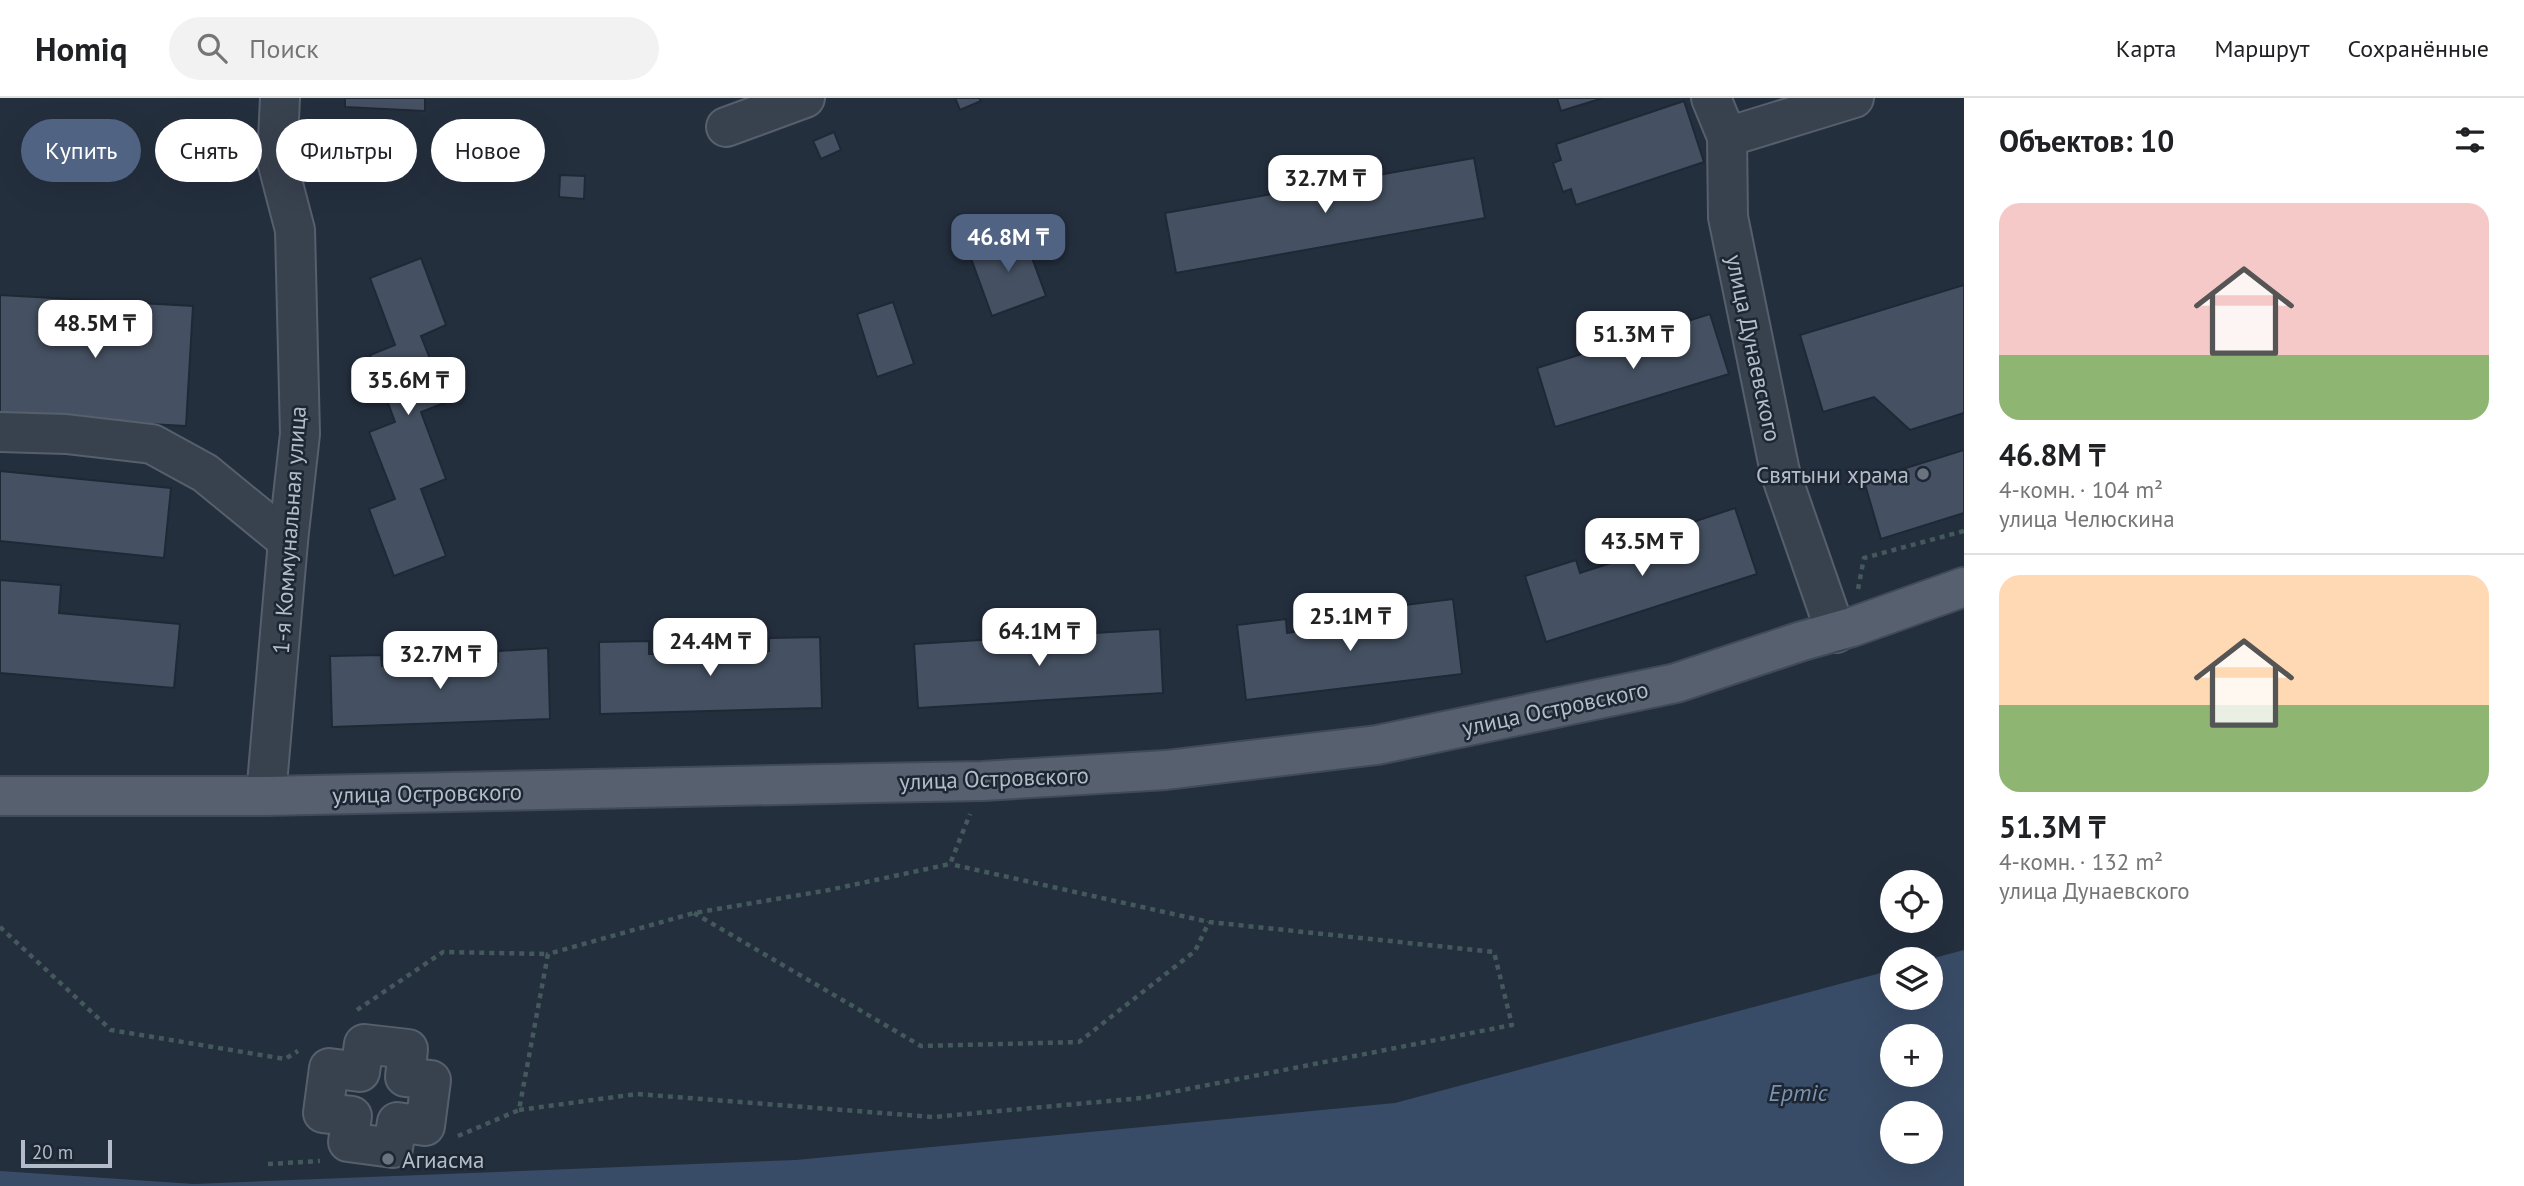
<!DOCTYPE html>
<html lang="ru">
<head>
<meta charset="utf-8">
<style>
  body { margin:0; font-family:"PT Sans",sans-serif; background:#f2f2f2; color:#202124; height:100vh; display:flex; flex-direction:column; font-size:26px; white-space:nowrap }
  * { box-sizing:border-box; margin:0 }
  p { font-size:23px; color:#757577 }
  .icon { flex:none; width:38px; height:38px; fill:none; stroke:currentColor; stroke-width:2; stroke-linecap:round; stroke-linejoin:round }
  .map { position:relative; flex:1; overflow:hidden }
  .sheet { display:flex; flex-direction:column; background:#fff; width:560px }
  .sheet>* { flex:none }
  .hud { position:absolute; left:21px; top:21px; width:665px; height:63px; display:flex; gap:14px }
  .tools { position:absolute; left:1880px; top:772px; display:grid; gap:14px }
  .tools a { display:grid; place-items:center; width:63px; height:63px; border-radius:50%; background:#fff; box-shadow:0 7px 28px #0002; font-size:35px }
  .scale { position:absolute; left:21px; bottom:18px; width:91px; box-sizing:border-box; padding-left:7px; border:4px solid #b4bcc9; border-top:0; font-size:19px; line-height:24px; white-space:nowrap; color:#b4bcc9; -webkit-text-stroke:5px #1d2633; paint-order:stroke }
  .price { position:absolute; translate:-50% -60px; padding:0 16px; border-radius:14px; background:#fff; color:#222; font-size:23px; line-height:46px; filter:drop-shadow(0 2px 4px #0008) }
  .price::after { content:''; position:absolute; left:50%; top:42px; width:21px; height:16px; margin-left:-10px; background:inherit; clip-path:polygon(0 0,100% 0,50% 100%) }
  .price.selected { background:#506383; color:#fff }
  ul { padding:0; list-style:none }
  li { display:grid; align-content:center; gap:14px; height:371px; padding:0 35px }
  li+li { border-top:2px solid #e0e0e0 }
  li span { display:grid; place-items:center; height:217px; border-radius:21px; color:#555 }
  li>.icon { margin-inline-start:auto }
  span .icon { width:126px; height:126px; fill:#fffc; stroke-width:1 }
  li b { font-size:30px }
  h2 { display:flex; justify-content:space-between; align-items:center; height:84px; padding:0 35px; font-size:30px }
  .tag { padding:0 24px; border-radius:32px; background:#fff; box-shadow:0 7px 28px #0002; font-size:24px; line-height:63px }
  .tag.selected { background:#506383; color:#fff }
  header { display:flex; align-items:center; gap:42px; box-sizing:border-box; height:98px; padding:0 35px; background:#fff; border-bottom:2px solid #e0e0e0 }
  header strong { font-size:33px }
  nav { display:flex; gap:38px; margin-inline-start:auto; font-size:24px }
  .search { width:490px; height:63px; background:#f2f2f2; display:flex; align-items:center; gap:18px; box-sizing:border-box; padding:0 24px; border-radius:38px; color:#757577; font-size:26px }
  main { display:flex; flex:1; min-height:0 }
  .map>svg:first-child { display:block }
</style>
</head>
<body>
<header>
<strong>Homiq</strong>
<div class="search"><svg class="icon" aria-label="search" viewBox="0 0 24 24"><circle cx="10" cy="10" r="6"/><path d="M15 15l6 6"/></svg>Поиск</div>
<nav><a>Карта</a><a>Маршрут</a><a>Сохранённые</a></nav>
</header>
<main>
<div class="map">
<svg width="1964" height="1088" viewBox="0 0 1964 1088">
  <rect width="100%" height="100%" fill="#242f3e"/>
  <path fill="#394c67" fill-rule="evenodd" d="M1964,852V1088H0V1073L194,1086L796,1062L1395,1005L1892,872V900H1930V861ZM1892,938H1930V976H1892ZM1892,1015H1930V1054H1892Z"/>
  <g fill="#455162" stroke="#1f2835" stroke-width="2">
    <path d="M345,0H425V13L345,9Z"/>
    <path d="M955,0H979L981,3L960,12Z"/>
    <path d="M1557,0H1603L1561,13Z"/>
    <path d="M1684,3L1704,64L1576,107L1571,91L1563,94L1553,65L1561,62L1556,46Z"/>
    <path d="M834,34L841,52L821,61L813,43Z"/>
    <path d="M217,36L242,37V59H216Z"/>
    <path d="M1474,60L1485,120L1176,175L1165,115Z"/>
    <path d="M560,77L585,78L584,101L559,99Z"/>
    <path d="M1023,135L1046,198L992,218L969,155Z"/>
    <path d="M421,160L446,227L421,238L447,304L421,314L446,381L421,391L446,458L394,478L369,411L395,401L369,334L395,324L370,257L395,247L370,180Z"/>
    <path d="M1964,187V315L1910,332L1874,299L1823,314L1800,237Z"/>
    <path d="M0,197L193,208L186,328L0,318Z"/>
    <path d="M893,204L914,266L877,279L857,216Z"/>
    <path d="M1710,216L1729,276L1555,329L1537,270Z"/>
    <path d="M1964,352V415L1881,441L1864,383Z"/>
    <path d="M0,373L171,390L164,460L0,443Z"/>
    <path d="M1735,410L1757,476L1546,544L1525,478L1576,462L1580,475L1691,439L1687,426Z"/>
    <path d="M0,482L61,487L59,515L180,526L174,590L0,575Z"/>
    <path d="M1453,501L1462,576L1246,602L1237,527L1286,521L1287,535L1406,520L1405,507Z"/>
    <path d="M1160,531L1163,595L918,610L914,546Z"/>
    <path d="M820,539L822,610L600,616L599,544L649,543V556L769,553V540Z"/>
    <path d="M548,550L550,621L332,629L330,558L381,557L382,568L498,564V553Z"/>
  </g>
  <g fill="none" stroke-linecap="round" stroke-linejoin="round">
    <defs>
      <g id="minor">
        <path d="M1711,0L1727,39L1728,119L1780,374L1836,535"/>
        <path d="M726,29L805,0"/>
        <path d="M1727,39L1854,0"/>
        <path d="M0,334L66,336L152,346L205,375L288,443"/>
        <path d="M266,698L288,443L300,336L295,132L277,63L280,0"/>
        <path d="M364,946L408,951L405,979L431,982L425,1028L397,1024L393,1050L348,1044L352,1018L323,1015L329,970L360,974Z"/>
      </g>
      <path id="major" d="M0,698H266L873,685L983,683L1166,672L1377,647L1676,585L1802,543L1852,529L1964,489"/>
    </defs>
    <use href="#minor" stroke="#565f6c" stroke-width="42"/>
    <use href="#major" stroke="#414a57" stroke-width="42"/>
    <g stroke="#44595c" stroke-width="4.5" stroke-dasharray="5 5" stroke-linecap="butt">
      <path d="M1858,491L1864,460L1964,433"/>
      <path d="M694,815L921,948L1079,944L1195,853L1209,824"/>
      <path d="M0,829L111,932L285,961L298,953"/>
      <path d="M357,912L443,854L548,856"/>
      <path d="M519,1012L637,996L933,1019L1142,1000L1512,927L1494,854L1209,824L950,766"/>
      <path d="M458,1038L519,1012L548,856L694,815L829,792L950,766L970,716"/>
      <path d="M268,1066L320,1063"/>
    </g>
    <use href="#minor" stroke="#38414e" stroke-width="38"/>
    <use href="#major" stroke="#56606e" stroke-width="38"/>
  </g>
  <g fill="#6b7280" stroke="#1d2633" stroke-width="2.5">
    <circle cx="1923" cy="376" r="7"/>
    <circle cx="388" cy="1061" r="7"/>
  </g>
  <g text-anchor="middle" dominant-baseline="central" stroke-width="5" stroke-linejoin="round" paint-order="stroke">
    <g font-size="23" fill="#b4bcc9" stroke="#1d2633">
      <text transform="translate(1754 250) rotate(78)">улица Дунаевского</text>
      <text transform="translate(289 432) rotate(-86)">1-я Коммунальная улица</text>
      <text transform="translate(1555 610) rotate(-12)">улица Островского</text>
      <text transform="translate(994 680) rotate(-2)">улица Островского</text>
      <text transform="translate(427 695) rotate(-1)">улица Островского</text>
    </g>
    <g font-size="23" fill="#b4bcc9" stroke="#1d2633" text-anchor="end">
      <text x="1909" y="376">Святыни храма</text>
      <text x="402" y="1061" text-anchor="start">Агиасма</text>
    </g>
    <g font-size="24" font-style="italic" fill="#7c92b1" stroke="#1d2633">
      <text x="1798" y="994">Ертіс</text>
    </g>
  </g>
</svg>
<div class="tools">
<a><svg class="icon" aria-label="locate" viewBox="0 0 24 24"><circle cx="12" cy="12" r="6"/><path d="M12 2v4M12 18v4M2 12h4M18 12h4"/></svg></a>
<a><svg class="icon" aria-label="layers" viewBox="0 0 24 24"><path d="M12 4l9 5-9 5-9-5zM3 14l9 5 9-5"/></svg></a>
<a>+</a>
<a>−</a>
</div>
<div class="scale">20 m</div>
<b class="price" style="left:1325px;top:117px">32.7M ₸</b>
<b class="price selected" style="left:1008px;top:176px">46.8M ₸</b>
<b class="price" style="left:95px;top:262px">48.5M ₸</b>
<b class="price" style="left:1633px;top:273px">51.3M ₸</b>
<b class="price" style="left:408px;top:319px">35.6M ₸</b>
<b class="price" style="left:1642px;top:480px">43.5M ₸</b>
<b class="price" style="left:1350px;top:555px">25.1M ₸</b>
<b class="price" style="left:1039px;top:570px">64.1M ₸</b>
<b class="price" style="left:710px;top:580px">24.4M ₸</b>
<b class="price" style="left:440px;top:593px">32.7M ₸</b>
<div class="hud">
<a class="tag selected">Купить</a>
<a class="tag">Снять</a>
<a class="tag">Фильтры</a>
<a class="tag">Новое</a>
</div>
</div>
<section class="sheet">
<h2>Объектов: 10<svg class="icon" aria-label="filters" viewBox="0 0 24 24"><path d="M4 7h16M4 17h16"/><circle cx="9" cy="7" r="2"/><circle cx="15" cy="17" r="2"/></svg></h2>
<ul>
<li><span style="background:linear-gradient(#f6c9c9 70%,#8fb573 0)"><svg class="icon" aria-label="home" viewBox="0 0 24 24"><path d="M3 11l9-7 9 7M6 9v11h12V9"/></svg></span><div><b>46.8M ₸</b><p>4-комн. · 104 m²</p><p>улица Челюскина</p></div></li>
<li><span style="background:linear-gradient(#ffd9b3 60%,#8fb573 0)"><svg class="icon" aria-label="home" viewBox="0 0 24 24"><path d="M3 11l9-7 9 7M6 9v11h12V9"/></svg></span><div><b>51.3M ₸</b><p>4-комн. · 132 m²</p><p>улица Дунаевского</p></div></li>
</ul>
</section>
</main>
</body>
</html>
